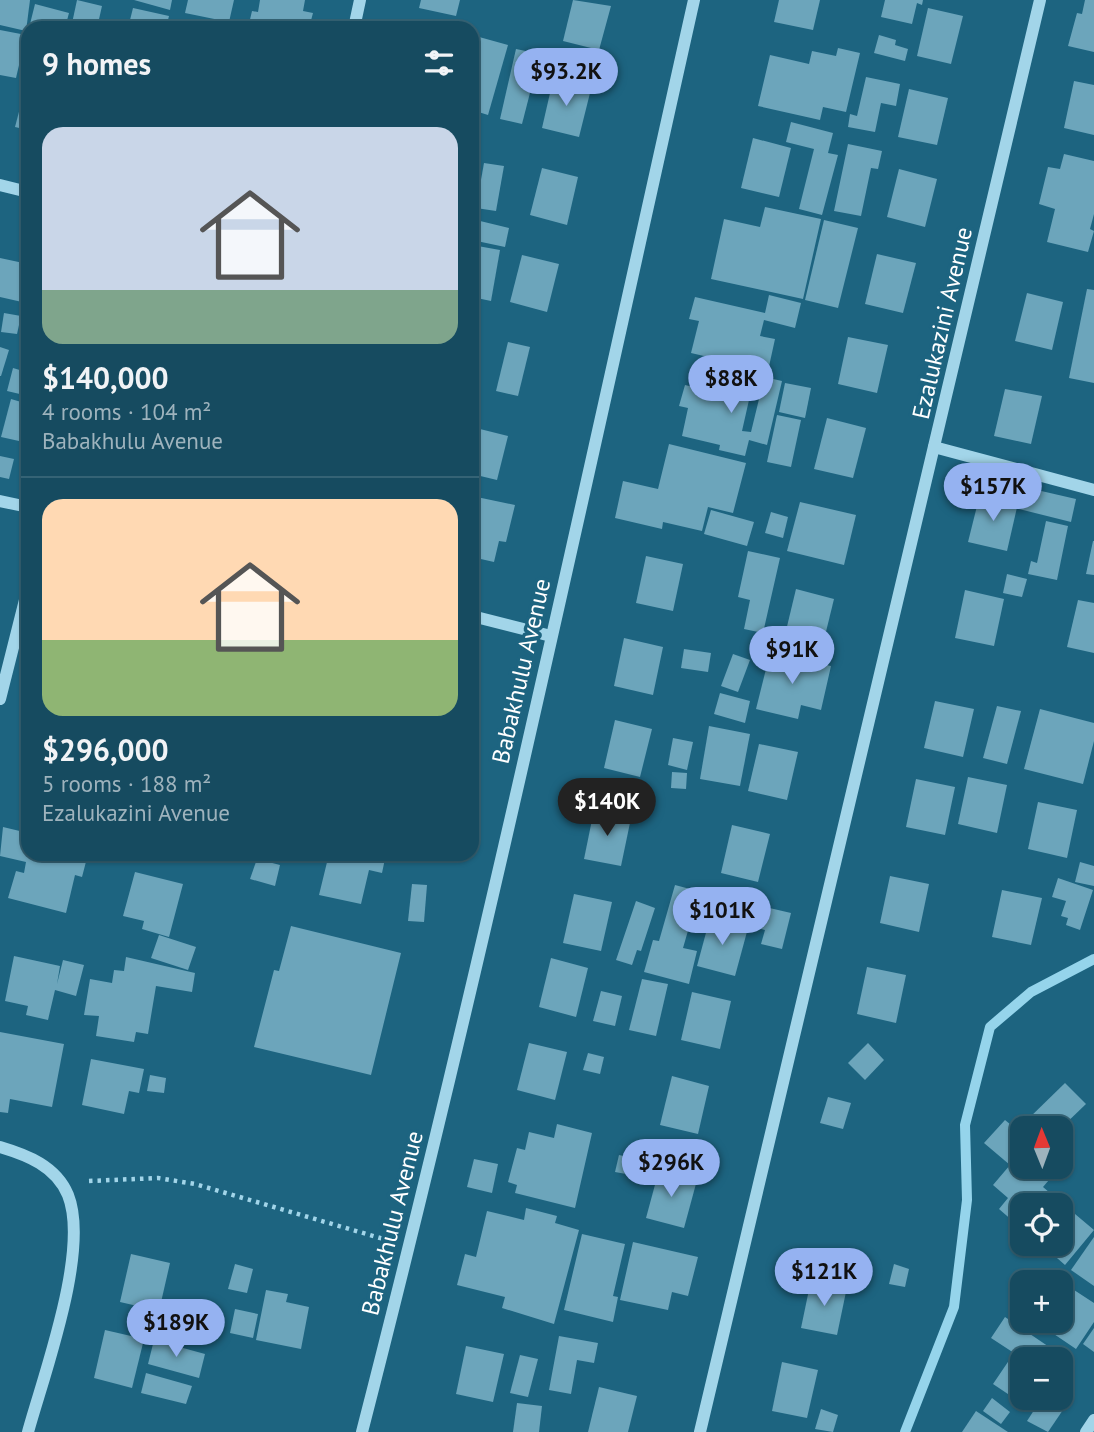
<!DOCTYPE html>
<html lang="en">
<head>
<meta charset="utf-8">
<style>
  body { margin:0; font-family:"PT Sans",sans-serif; background:#1f5266; color:#f1f3f6; height:100vh; display:flex; flex-direction:column; font-size:26px; white-space:nowrap }
  * { box-sizing:border-box; margin:0 }
  p { font-size:23px; color:#9eb3bd }
  .icon { flex:none; width:38px; height:38px; fill:none; stroke:currentColor; stroke-width:2; stroke-linecap:round; stroke-linejoin:round }
  .map { position:relative; flex:1; overflow:hidden }
  .panel { position:absolute; left:21px; top:21px; width:458px; height:840px; display:flex; flex-direction:column; background:#164b60; border-radius:21px; box-shadow:0 2px 5px #0004,0 0 0 2px #356375 }
  .panel>* { flex:none }
  .needle { width:46px; rotate:359deg }
  .fabs { position:absolute; left:1010px; top:1116px; display:grid; gap:14px }
  .fabs a { display:grid; place-items:center; width:63px; height:63px; border-radius:14px; background:#164b60; box-shadow:0 2px 5px #0004,0 0 0 2px #356375; font-size:35px }
  .price { position:absolute; translate:-50% -60px; padding:0 16px; border-radius:24px; background:#95b2f1; color:#111; font-size:23px; line-height:46px; filter:drop-shadow(0 2px 4px #0008) }
  .price::after { content:''; position:absolute; left:50%; top:42px; width:21px; height:16px; margin-left:-10px; background:inherit; clip-path:polygon(0 0,100% 0,50% 100%) }
  .price.current { background:#222; color:#fff }
  ul { padding:0; list-style:none }
  li { display:grid; align-content:center; gap:14px; height:371px; padding:0 21px }
  li+li { border-top:2px solid #356375 }
  li span { display:grid; place-items:center; height:217px; border-radius:21px; color:#555 }
  li>.icon { margin-inline-start:auto }
  span .icon { width:126px; height:126px; fill:#fffc; stroke-width:1 }
  li b { font-size:30px }
  h2 { display:flex; justify-content:space-between; align-items:center; height:84px; padding:0 21px; font-size:30px }
  .map>svg:first-child { display:block }
</style>
</head>
<body>
<div class="map">
<svg width="1094" height="1432" viewBox="0 0 1094 1432">
  <rect width="100%" height="100%" fill="#1d6480"/>
  <g fill="none" stroke-linecap="round" stroke-linejoin="round">
    <path stroke="#95d4eb" stroke-width="10" d="M905,1432L954,1307L967,1200L965,1125L990,1027L1031,992L1094,959"/>
  </g>
  <g fill="#6ca5bb">
    <path d="M0,0H30L26,31L0,25Z"/>
    <path d="M77,0L102,6L97,28H71Z"/>
    <path d="M134,0H172L170,10Z"/>
    <path d="M188,0H234L229,22L185,13Z"/>
    <path d="M260,0H305L303,11L313,13L309,28H248L252,11L258,12Z"/>
    <path d="M421,0H460L456,16L419,8Z"/>
    <path d="M573,0L611,6L599,50L563,41Z"/>
    <path d="M779,0H820L813,30L774,22Z"/>
    <path d="M885,0H923L922,5L917,3L912,24L881,17Z"/>
    <path d="M1085,0H1094V52L1068,46L1077,13L1082,14Z"/>
    <path d="M35,4L69,13L65,28H29Z"/>
    <path d="M133,8L169,16L166,28H128Z"/>
    <path d="M928,8L963,16L951,64L917,56Z"/>
    <path d="M0,30L26,35L16,78L0,75Z"/>
    <path d="M472,35L508,45L488,115L472,110Z"/>
    <path d="M879,35L896,40L895,45L908,49L905,61L874,53Z"/>
    <path d="M838,48L860,53L846,112L823,107L820,120L758,106L770,55L809,64L812,51L836,56Z"/>
    <path d="M516,49L540,54L522,124L500,119Z"/>
    <path d="M866,77L900,84L896,106L881,103L875,132L848,127L850,114L857,116Z"/>
    <path d="M553,80L591,89L579,137L542,128Z"/>
    <path d="M1074,81L1094,85V135L1064,128Z"/>
    <path d="M25,89L28,90V130L15,127Z"/>
    <path d="M909,89L948,98L937,145L898,137Z"/>
    <path d="M791,122L833,133L828,153L838,155L822,215L799,209L814,149L786,142Z"/>
    <path d="M753,138L791,148L779,197L741,188Z"/>
    <path d="M848,144L882,151L878,169L871,168L861,216L834,211Z"/>
    <path d="M1064,154L1094,161V214L1090,229L1094,231L1088,252L1047,242L1055,209L1039,204L1048,167L1060,169Z"/>
    <path d="M484,163L504,166L496,211L476,208Z"/>
    <path d="M542,168L578,177L567,225L530,215Z"/>
    <path d="M899,169L937,179L925,227L887,217Z"/>
    <path d="M765,207L821,219L803,299L711,279L724,219L760,227Z"/>
    <path d="M476,220L509,228L505,247L472,240Z"/>
    <path d="M824,220L858,228L838,308L805,300Z"/>
    <path d="M472,245L500,250L491,301L472,297Z"/>
    <path d="M877,254L916,263L903,313L865,304Z"/>
    <path d="M522,255L559,264L547,312L510,302Z"/>
    <path d="M0,258L28,264L22,302L0,297Z"/>
    <path d="M1087,289L1094,290V383L1069,378Z"/>
    <path d="M1027,293L1063,302L1052,350L1015,341Z"/>
    <path d="M769,295L801,303L795,328L764,320L760,336L775,339L768,371L691,353L699,321L689,319L695,297L765,313Z"/>
    <path d="M4,313L21,316L17,334L1,332Z"/>
    <path d="M848,337L888,345L877,393L838,384Z"/>
    <path d="M508,342L530,347L518,396L496,391Z"/>
    <path d="M0,347L9,350L1,376H0Z"/>
    <path d="M27,357L28,382L24,395L7,391L13,368L23,371Z"/>
    <path d="M746,373L782,381L767,445L749,440L745,456L719,450L720,445L682,436L688,408L679,406L685,385L749,400L742,431L751,432L760,395L742,391Z"/>
    <path d="M785,383L811,388L805,418L779,412Z"/>
    <path d="M1005,389L1042,396L1031,444L994,436Z"/>
    <path d="M11,399L28,404V443L1,437Z"/>
    <path d="M777,415L801,420L791,467L767,462Z"/>
    <path d="M827,418L866,428L853,478L814,469Z"/>
    <path d="M472,427L508,436L497,480L472,474Z"/>
    <path d="M669,444L746,463L733,513L708,507L702,531L663,522L662,529L615,518L623,481L658,489Z"/>
    <path d="M0,456L14,459L9,479L0,477Z"/>
    <path d="M1024,487L1076,499L1071,522L1019,509Z"/>
    <path d="M980,494L1018,503L1007,551L968,542Z"/>
    <path d="M472,496L515,505L506,542L499,541L494,562L472,557Z"/>
    <path d="M800,502L856,515L844,565L787,551Z"/>
    <path d="M711,510L754,522L747,546L704,534Z"/>
    <path d="M771,512L788,517L783,538L765,533Z"/>
    <path d="M1046,521L1068,526L1057,580L1028,574L1031,561L1037,563Z"/>
    <path d="M1093,541H1094V575L1086,574Z"/>
    <path d="M748,551L780,558L763,633L744,629L750,600L738,597Z"/>
    <path d="M646,556L683,564L673,611L636,603Z"/>
    <path d="M1007,574L1027,579L1022,597L1003,593Z"/>
    <path d="M796,589L834,599L822,648L784,639Z"/>
    <path d="M965,590L1004,599L994,646L955,638Z"/>
    <path d="M1078,600L1094,603V653L1067,647Z"/>
    <path d="M624,638L663,647L653,695L614,686Z"/>
    <path d="M684,649L711,653L708,672L681,668Z"/>
    <path d="M770,653L831,666L821,710L801,705L798,719L756,709Z"/>
    <path d="M733,654L750,660L738,692L721,686Z"/>
    <path d="M720,693L750,701L745,723L714,714Z"/>
    <path d="M935,701L974,709L963,757L924,748Z"/>
    <path d="M997,706L1021,711L1007,764L983,758Z"/>
    <path d="M1040,709L1094,723V741L1083,784L1024,769Z"/>
    <path d="M615,720L652,729L640,777L604,768Z"/>
    <path d="M709,726L750,734L740,786L700,779Z"/>
    <path d="M673,738L693,742L687,770L668,765Z"/>
    <path d="M759,744L798,752L787,800L748,791Z"/>
    <path d="M672,772L687,773L686,789L671,788Z"/>
    <path d="M968,777L1007,785L997,833L958,824Z"/>
    <path d="M916,779L955,787L945,835L906,827Z"/>
    <path d="M1038,802L1077,810L1067,858L1028,849Z"/>
    <path d="M594,810L631,818L621,866L584,859Z"/>
    <path d="M732,825L770,834L758,882L721,873Z"/>
    <path d="M3,827L28,833V854H88L82,877L75,875L66,913L8,898L16,871L24,873L26,862L0,856Z"/>
    <path d="M329,854H386L382,873L369,870L361,904L319,895Z"/>
    <path d="M257,859L280,865L275,886L250,879Z"/>
    <path d="M1080,862L1094,866V886L1075,882Z"/>
    <path d="M135,872L183,884L169,937L142,929L144,921L123,916Z"/>
    <path d="M890,876L929,884L919,932L880,923Z"/>
    <path d="M1058,878L1093,890L1080,930L1066,925L1068,918L1061,916L1066,901L1052,897Z"/>
    <path d="M412,884L427,885L424,922L408,921Z"/>
    <path d="M675,885L690,889L686,900L696,903L683,948L697,951L689,984L644,972L653,940L659,941Z"/>
    <path d="M1002,890L1042,898L1031,945L992,937Z"/>
    <path d="M574,894L612,902L601,951L563,943Z"/>
    <path d="M636,901L655,908L641,951L637,950L632,965L616,960Z"/>
    <path d="M748,903L791,913L782,949L761,944L765,930L742,924Z"/>
    <path d="M710,918L748,928L735,976L697,966Z"/>
    <path d="M291,926L401,953L371,1075L254,1047L274,970L279,971Z"/>
    <path d="M159,935L196,947L188,970L151,958Z"/>
    <path d="M14,956L60,966L57,984L63,960L84,965L76,996L55,990L48,1020L26,1015L28,1006L5,1001Z"/>
    <path d="M126,957L195,973L192,992L156,986L148,1034L136,1032L134,1042L96,1036L99,1016L84,1015L90,979L112,983L114,970L124,971Z"/>
    <path d="M551,958L588,968L576,1017L539,1007Z"/>
    <path d="M867,967L906,975L896,1023L857,1014Z"/>
    <path d="M642,979L668,984L656,1036L629,1030Z"/>
    <path d="M601,991L622,996L615,1026L593,1021Z"/>
    <path d="M692,992L731,1001L720,1049L681,1040Z"/>
    <path d="M0,1032L64,1044L52,1107L10,1099L8,1113L0,1112Z"/>
    <path d="M529,1043L567,1052L555,1100L517,1090Z"/>
    <path d="M868,1043L884,1060L865,1080L848,1063Z"/>
    <path d="M588,1053L604,1057L600,1074L583,1070Z"/>
    <path d="M91,1059L144,1069L139,1093L129,1091L124,1114L82,1105Z"/>
    <path d="M150,1075L166,1078L164,1093L147,1091Z"/>
    <path d="M672,1076L709,1086L698,1134L660,1125Z"/>
    <path d="M1065,1083L1086,1104L1060,1129H1031L1025,1122Z"/>
    <path d="M828,1097L851,1103L843,1129L820,1123Z"/>
    <path d="M1005,1120L1022,1134V1167H1060L1043,1187L1094,1230L1065,1265L1041,1244H1060V1206H1022V1229L999,1209L1008,1198L993,1185L1010,1165L984,1143Z"/>
    <path d="M557,1124L592,1133L575,1208L515,1193L517,1185L508,1182L517,1148L525,1150L529,1132L554,1138Z"/>
    <path d="M619,1155L641,1160L637,1176L615,1172Z"/>
    <path d="M474,1159L498,1164L492,1193L467,1187Z"/>
    <path d="M659,1170L697,1180L684,1228L646,1218Z"/>
    <path d="M526,1208L557,1216L555,1223L579,1230L554,1324L502,1308L505,1297L457,1285L465,1254L476,1257L487,1211L524,1220Z"/>
    <path d="M582,1234L625,1244L613,1296L618,1297L613,1322L564,1310Z"/>
    <path d="M1094,1237V1286L1071,1270Z"/>
    <path d="M633,1242L698,1257L688,1296L672,1292L668,1310L620,1300Z"/>
    <path d="M131,1254L170,1263L159,1311L120,1302Z"/>
    <path d="M235,1264L253,1269L247,1293L228,1289Z"/>
    <path d="M894,1264L909,1269L905,1287L889,1284Z"/>
    <path d="M811,1280L847,1287L837,1335L801,1328Z"/>
    <path d="M1071,1288L1094,1303V1322L1076,1349L1045,1328L1049,1321H1060V1304Z"/>
    <path d="M266,1290L288,1294L286,1302L309,1307L301,1349L256,1340Z"/>
    <path d="M235,1309L258,1314L253,1338L230,1333Z"/>
    <path d="M1005,1317L1061,1355L1058,1360H1022V1398H1031L1026,1406L993,1384L1014,1353L991,1338Z"/>
    <path d="M1094,1328V1352L1083,1344Z"/>
    <path d="M105,1330L144,1339L132,1388L94,1378Z"/>
    <path d="M559,1336L598,1343L594,1363L577,1360L571,1394L549,1390Z"/>
    <path d="M154,1340L205,1354L199,1378L148,1364Z"/>
    <path d="M466,1346L504,1354L493,1402L456,1394Z"/>
    <path d="M520,1355L538,1359L528,1397L510,1393Z"/>
    <path d="M782,1362L818,1370L807,1418L772,1411Z"/>
    <path d="M146,1373L192,1386L186,1404L141,1393Z"/>
    <path d="M599,1387L637,1396L628,1432H588Z"/>
    <path d="M992,1398L1010,1412L1001,1424L983,1411Z"/>
    <path d="M1042,1398H1058L1067,1404L1048,1432L1027,1421Z"/>
    <path d="M517,1403L542,1406L539,1432H513Z"/>
    <path d="M821,1409L838,1415L833,1432L815,1429Z"/>
    <path d="M976,1411L1008,1432H962Z"/>
  </g>
  <g fill="none" stroke-linecap="round" stroke-linejoin="round">
    <path stroke="#a2d5e9" stroke-width="4.5" stroke-dasharray="3.5 5" stroke-linecap="butt" d="M89,1181L158,1178L195,1184L387,1240"/>
    <g stroke="#a2d5e9" stroke-width="12">
      <path d="M354,28L360,0"/>
      <path d="M0,185L28,192"/>
      <path d="M934,447L1094,490"/>
      <path d="M0,501L28,507"/>
      <path d="M472,616L551,636"/>
      <path d="M0,699L28,588"/>
      <path d="M0,1147C27,1155 56,1166 68,1195C90,1250 44,1374 28,1432"/>
      <path d="M362,1432C484,958 587,478 694,0"/>
      <path d="M700,1432L1040,0"/>
      <path d="M1086,1432L1094,1420"/>
    </g>
  </g>
  <g text-anchor="middle" dominant-baseline="central" stroke-width="7" stroke-linejoin="round" paint-order="stroke">
    <g font-size="24" fill="#fff" stroke="#1d6480">
      <text transform="translate(942 323) rotate(-77)">Ezalukazini Avenue</text>
      <text transform="translate(521 671) rotate(-77)">Babakhulu Avenue</text>
      <text transform="translate(392 1223) rotate(-76)">Babakhulu Avenue</text>
    </g>
  </g>
</svg>
<div class="fabs">
<a><svg class="needle" viewBox="-14 -14 28 28"><path d="M0-13l5 13h-10z" fill="#e53935"/><path d="M0 13l5-13h-10z" fill="#9eb3bd"/></svg></a>
<a><svg class="icon" aria-label="locate" viewBox="0 0 24 24"><circle cx="12" cy="12" r="6"/><path d="M12 2v4M12 18v4M2 12h4M18 12h4"/></svg></a>
<a>+</a>
<a>−</a>
</div>
<b class="price" style="left:566px;top:108px">$93.2K</b>
<b class="price" style="left:731px;top:415px">$88K</b>
<b class="price" style="left:993px;top:523px">$157K</b>
<b class="price" style="left:792px;top:686px">$91K</b>
<b class="price current" style="left:607px;top:838px">$140K</b>
<b class="price" style="left:722px;top:947px">$101K</b>
<b class="price" style="left:671px;top:1199px">$296K</b>
<b class="price" style="left:824px;top:1308px">$121K</b>
<b class="price" style="left:176px;top:1359px">$189K</b>
<section class="panel">
<h2>9 homes<svg class="icon" aria-label="filters" viewBox="0 0 24 24"><path d="M4 7h16M4 17h16"/><circle cx="9" cy="7" r="2"/><circle cx="15" cy="17" r="2"/></svg></h2>
<ul>
<li><span style="background:linear-gradient(#c9d6e8 75%,#7fa58c 0)"><svg class="icon" aria-label="home" viewBox="0 0 24 24"><path d="M3 11l9-7 9 7M6 9v11h12V9"/></svg></span><div><b>$140,000</b><p>4 rooms · 104 m²</p><p>Babakhulu Avenue</p></div></li>
<li><span style="background:linear-gradient(#ffd9b3 65%,#8fb573 0)"><svg class="icon" aria-label="home" viewBox="0 0 24 24"><path d="M3 11l9-7 9 7M6 9v11h12V9"/></svg></span><div><b>$296,000</b><p>5 rooms · 188 m²</p><p>Ezalukazini Avenue</p></div></li>
</ul>
</section>
</div>
</body>
</html>
